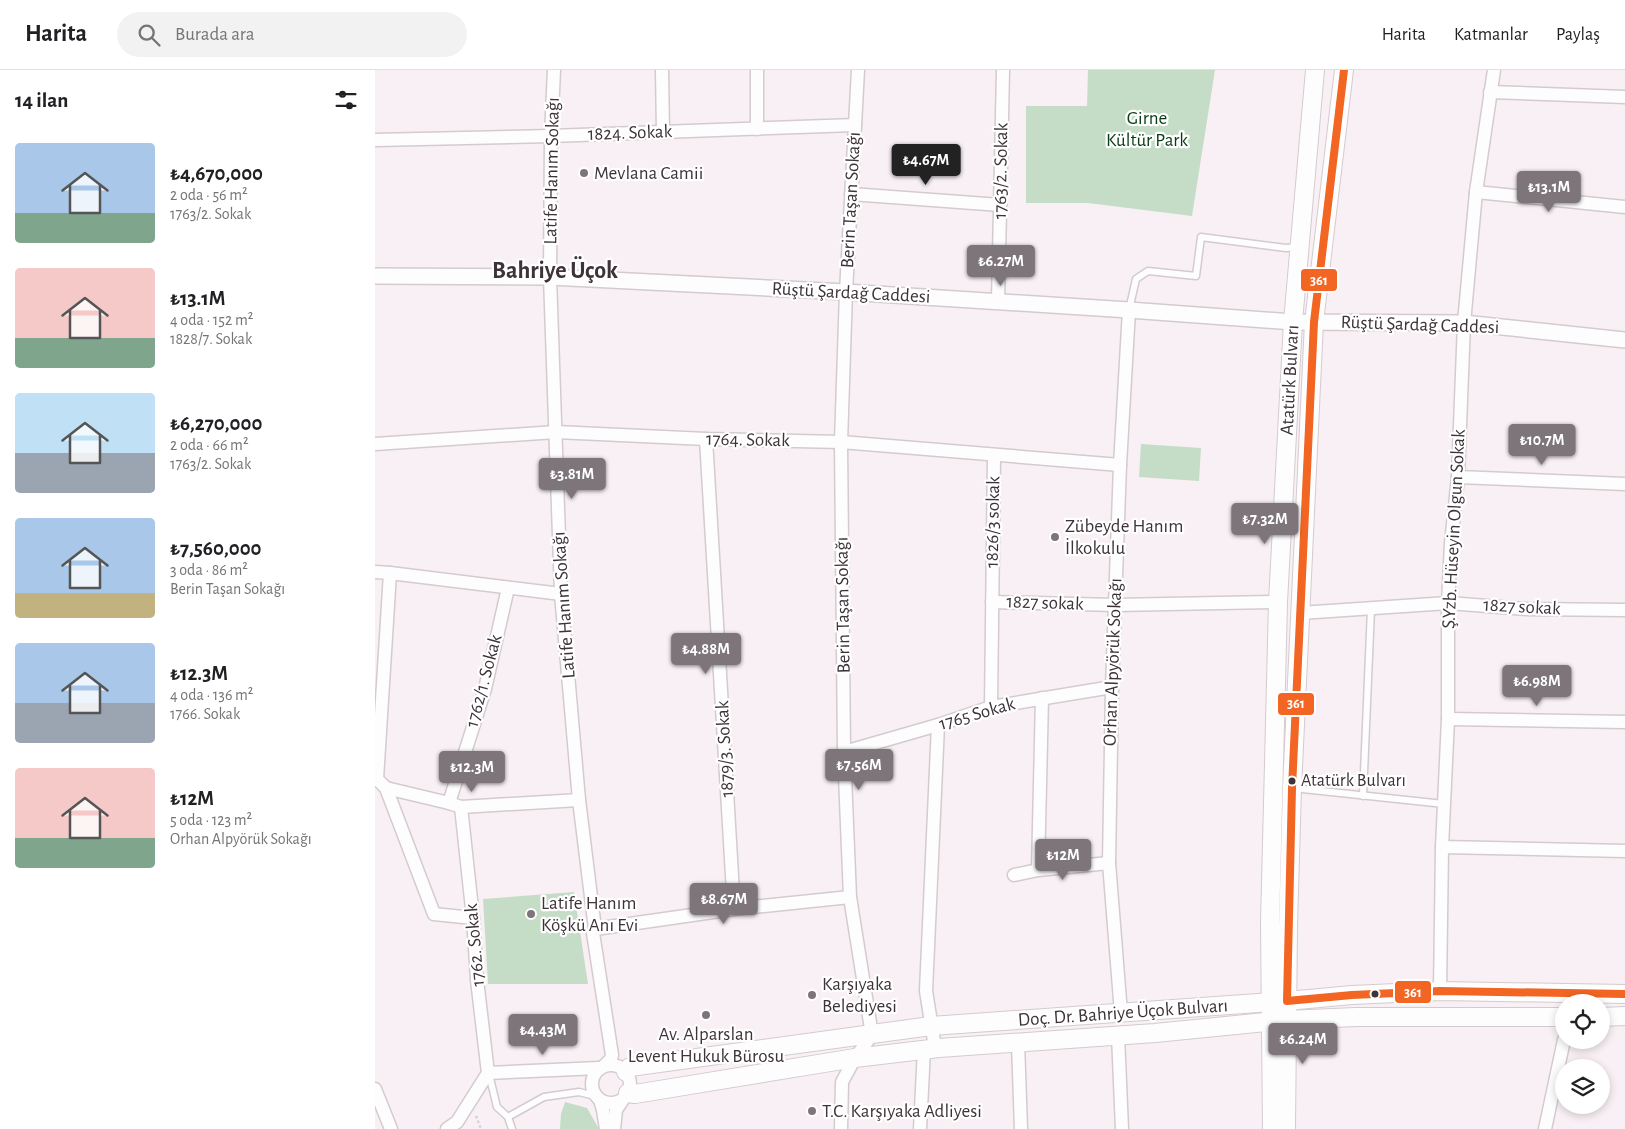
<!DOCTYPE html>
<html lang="tr">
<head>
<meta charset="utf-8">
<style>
  body { margin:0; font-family:"Alegreya Sans",sans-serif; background:#f2f2f2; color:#202124; height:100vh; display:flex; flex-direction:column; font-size:19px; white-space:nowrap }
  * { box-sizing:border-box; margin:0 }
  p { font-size:16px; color:#757577 }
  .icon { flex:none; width:28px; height:28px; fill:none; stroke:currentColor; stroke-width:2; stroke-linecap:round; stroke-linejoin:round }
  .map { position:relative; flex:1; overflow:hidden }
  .sheet { display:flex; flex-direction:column; background:#fff; width:375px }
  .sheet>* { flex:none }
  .controls { position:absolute; left:1180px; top:924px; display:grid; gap:10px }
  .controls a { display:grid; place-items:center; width:55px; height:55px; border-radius:50%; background:#fff; box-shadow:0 2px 8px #0003; font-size:25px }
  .price { position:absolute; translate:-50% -42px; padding:0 11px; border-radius:5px; background:#7e757a; color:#fff; font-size:16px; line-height:32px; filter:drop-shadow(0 1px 2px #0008) }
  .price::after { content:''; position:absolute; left:50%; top:30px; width:15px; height:11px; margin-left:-8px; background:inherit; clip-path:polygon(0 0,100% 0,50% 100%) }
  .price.current { background:#222; color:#fff }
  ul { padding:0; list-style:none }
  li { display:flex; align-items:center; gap:15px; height:125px; padding:0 15px }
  li span { display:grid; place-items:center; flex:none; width:140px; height:100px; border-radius:5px; color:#555 }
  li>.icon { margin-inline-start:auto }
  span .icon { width:60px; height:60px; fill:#fffc; stroke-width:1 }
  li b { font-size:21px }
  h2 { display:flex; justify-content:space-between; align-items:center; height:60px; padding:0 15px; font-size:21px }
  header { display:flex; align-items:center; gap:30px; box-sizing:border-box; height:70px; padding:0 25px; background:#fff; border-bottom:1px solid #e0e0e0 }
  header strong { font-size:24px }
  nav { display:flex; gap:28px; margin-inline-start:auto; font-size:18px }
  .search { width:350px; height:45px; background:#f2f2f2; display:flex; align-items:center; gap:12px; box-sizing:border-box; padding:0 18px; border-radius:28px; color:#757577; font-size:19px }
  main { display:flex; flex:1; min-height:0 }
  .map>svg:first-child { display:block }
</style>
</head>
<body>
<header>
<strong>Harita</strong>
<div class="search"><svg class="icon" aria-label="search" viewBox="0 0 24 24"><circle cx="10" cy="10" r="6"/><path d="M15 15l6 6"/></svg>Burada ara</div>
<nav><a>Harita</a><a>Katmanlar</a><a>Paylaş</a></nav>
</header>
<main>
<section class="sheet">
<h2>14 ilan<svg class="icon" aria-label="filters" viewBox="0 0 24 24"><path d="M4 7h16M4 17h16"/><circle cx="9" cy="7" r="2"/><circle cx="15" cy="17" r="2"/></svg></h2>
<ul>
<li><span style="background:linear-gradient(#a9c7e8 70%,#7fa58c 0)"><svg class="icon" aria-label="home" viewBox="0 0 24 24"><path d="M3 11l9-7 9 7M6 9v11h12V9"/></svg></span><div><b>₺4,670,000</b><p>2 oda · 56 m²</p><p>1763/2. Sokak</p></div></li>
<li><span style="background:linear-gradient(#f6c9c9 70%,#7fa58c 0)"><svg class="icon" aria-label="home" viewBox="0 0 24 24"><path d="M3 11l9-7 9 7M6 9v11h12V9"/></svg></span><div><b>₺13.1M</b><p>4 oda · 152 m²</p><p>1828/7. Sokak</p></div></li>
<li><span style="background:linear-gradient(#bfe0f5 60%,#9aa5b1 0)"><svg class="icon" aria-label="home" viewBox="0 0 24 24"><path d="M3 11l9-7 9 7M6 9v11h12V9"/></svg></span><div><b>₺6,270,000</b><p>2 oda · 66 m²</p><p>1763/2. Sokak</p></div></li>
<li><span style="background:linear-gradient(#a9c7e8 75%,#c2b280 0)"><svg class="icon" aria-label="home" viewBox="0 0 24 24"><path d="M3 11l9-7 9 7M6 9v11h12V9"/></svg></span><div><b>₺7,560,000</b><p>3 oda · 86 m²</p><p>Berin Taşan Sokağı</p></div></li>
<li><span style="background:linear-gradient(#a9c7e8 60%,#9aa5b1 0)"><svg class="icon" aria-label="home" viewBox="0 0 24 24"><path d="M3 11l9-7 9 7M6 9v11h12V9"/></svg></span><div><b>₺12.3M</b><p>4 oda · 136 m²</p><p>1766. Sokak</p></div></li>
<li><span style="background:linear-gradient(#f6c9c9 70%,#7fa58c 0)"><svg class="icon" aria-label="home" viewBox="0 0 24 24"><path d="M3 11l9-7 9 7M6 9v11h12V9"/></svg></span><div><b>₺12M</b><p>5 oda · 123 m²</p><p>Orhan Alpyörük Sokağı</p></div></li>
</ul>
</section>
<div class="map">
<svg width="1250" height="1059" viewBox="0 0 1250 1059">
  <rect width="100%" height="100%" fill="#f8f0f4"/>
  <g fill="#c5ddc6">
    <path d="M713,0H840L817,146L713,133H651V36H712Z"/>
    <path d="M766,374L826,378L824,411L764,407Z"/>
    <path d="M199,822L213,914H113L108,829Z"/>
    <path d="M190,1032L212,1038L224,1059H185L186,1044Z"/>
  </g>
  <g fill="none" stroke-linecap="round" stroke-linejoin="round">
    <defs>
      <g id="service">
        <path d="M754,240L761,209L773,201L821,206L826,167L911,178L923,177"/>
        <path d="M918,718L1069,734"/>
        <path d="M988,726L996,539"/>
        <path d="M114,1004L122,1037L133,1047L169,1027L204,1022L220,1026"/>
        <path d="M133,1047L137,1059"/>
      </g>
      <g id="minor">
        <path d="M179,0L176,66L175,207L186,524L204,730L220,859L218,863L237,985L236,989L229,996"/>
        <path d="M287,0L288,62"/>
        <path d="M382,0V59"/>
        <path d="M1115,22L1250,27"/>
        <path d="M0,70L176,66L480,55"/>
        <path d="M1101,122L1250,137"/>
        <path d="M476,124L625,135"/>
        <path d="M623,232L628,0"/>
        <path d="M331,369L359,839"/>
        <path d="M0,374L181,362L331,369L466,372L745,395"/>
        <path d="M1083,407L1250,414"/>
        <path d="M0,502L15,503L186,524"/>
        <path d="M617,532L740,535L903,532"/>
        <path d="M925,543L1073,533L1152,539L1250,540"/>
        <path d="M616,637L619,386"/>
        <path d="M1073,649L1250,652"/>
        <path d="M563,655L551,921L559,971L564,978"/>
        <path d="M469,682L563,655L616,637L737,617"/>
        <path d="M2,709L15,503"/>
        <path d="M0,710L2,709L11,718L74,733L86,737L204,730"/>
        <path d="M11,718L59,844L98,848"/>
        <path d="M74,733L110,619L133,518"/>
        <path d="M1067,777L1250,781"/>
        <path d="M663,800L667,628"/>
        <path d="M639,805L663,800L734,793"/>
        <path d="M220,859L359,839L475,827"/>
        <path d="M1065,921L1067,777L1073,649V533L1076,473L1083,407L1089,253L1101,122L1119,0"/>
        <path d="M746,943L734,793L737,617L745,395L754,240"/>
        <path d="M743,965L747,1059"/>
        <path d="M643,973L646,1059"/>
        <circle cx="236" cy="1014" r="19"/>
        <path d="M113,1003L224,998"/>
        <path d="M0,1019L16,1059"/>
        <path d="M225,1030L228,1040L231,1059"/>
        <path d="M72,1059L82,1052L113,1003L102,910L98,848L86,737"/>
        <path d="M239,1059L241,1040L249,1028"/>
        <path d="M466,1059L467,1012L480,988L497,965L475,827L469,682L466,372L471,222L483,0"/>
        <path d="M545,1059L549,979"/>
        <path d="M1170,1059L1189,970"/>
      </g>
      <path id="tertiary" d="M0,206L175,207L471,222L754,240L918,252L1089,253L1250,270"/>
      <g id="secondary">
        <path d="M1226,947L1250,946"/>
        <path d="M251,1002L255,997L556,956L912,931L977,925L1065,921L1250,924"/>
        <path d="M253,1023L260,1024L480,988L564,978L780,963L911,950L981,947H1189"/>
        <path d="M897,1059L895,854L903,532L918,252L940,0"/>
        <path d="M911,1059L913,857L917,718L939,252L969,0"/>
      </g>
    </defs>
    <use href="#service" stroke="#d3cbcf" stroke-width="9"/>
    <use href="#minor" stroke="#d3cbcf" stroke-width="15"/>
    <use href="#tertiary" stroke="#d3cbcf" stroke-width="18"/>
    <use href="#secondary" stroke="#d3cbcf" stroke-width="20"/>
    <path stroke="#d5d3d4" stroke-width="2.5" stroke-dasharray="2.5 2.5" stroke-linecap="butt" d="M101,1046L106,1059"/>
    <use href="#service" stroke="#fefdfd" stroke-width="6"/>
    <use href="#minor" stroke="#fefdfd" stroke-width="12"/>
    <use href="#tertiary" stroke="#fefdfd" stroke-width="15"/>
    <use href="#secondary" stroke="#fefdfd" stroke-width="18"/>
    <defs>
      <path id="bus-1" d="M969,0L939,252L917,718L912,931L977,925L1065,921L1250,924"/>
    </defs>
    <use href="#bus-1" stroke="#fff" stroke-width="11"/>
    <use href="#bus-1" stroke="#f26522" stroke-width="8"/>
  </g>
  <g fill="#7e757a" stroke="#fff" stroke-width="2">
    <circle cx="209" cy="103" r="5"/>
    <circle cx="680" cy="467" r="5"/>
    <circle cx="156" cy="844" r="5"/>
    <circle cx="437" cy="925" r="5"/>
    <circle cx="331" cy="945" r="5"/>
    <circle cx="437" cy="1041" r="5"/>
  </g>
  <g fill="#3d3338" stroke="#fff" stroke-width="2">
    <circle cx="917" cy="711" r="4.5"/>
    <circle cx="1000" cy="924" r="4.5"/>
  </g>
  <g text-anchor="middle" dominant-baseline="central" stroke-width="4.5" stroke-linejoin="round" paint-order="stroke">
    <g font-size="18" fill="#3d3338" stroke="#fff" text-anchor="start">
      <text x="926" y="711">Atatürk Bulvarı</text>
    </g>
    <g font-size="19" fill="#093c17" stroke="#fff">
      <text x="772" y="48">Girne<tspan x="772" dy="22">Kültür Park</tspan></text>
    </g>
    <g font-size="19" fill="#3d3338" stroke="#fff">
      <text transform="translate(255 63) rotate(-2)">1824. Sokak</text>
      <text transform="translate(177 101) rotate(-89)">Latife Hanım Sokağı</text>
      <text transform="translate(626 101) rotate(-89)">1763/2. Sokak</text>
      <text transform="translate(476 130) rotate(-87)">Berin Taşan Sokağı</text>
      <text transform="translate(476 223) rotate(3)">Rüştü Şardağ Caddesi</text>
      <text transform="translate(1045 255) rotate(2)">Rüştü Şardağ Caddesi</text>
      <text transform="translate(915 310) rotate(-87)">Atatürk Bulvarı</text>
      <text transform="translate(373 370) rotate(1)">1764. Sokak</text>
      <text transform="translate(618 452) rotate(-89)">1826/3 sokak</text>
      <text transform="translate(1079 459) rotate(-87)">Ş.Yzb. Hüseyin Olgun Sokak</text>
      <text transform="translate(670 533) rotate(2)">1827 sokak</text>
      <text transform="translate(189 535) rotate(-94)">Latife Hanım Sokağı</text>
      <text transform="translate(468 535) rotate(-91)">Berin Taşan Sokağı</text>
      <text transform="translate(1147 537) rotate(3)">1827 sokak</text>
      <text transform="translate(738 592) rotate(-88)">Orhan Alpyörük Sokağı</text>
      <text transform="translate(109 611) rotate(-75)">1762/1. Sokak</text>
      <text transform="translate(602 644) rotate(-16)">1765 Sokak</text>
      <text transform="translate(350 679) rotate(-93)">1879/3. Sokak</text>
      <text transform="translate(100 875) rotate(-95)">1762. Sokak</text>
      <text transform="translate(748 943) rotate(-4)">Doç. Dr. Bahriye Üçok Bulvarı</text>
    </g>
    <g font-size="19" fill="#3d3338" stroke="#fff" text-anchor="start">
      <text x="219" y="103">Mevlana Camii</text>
      <text x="690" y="456">Zübeyde Hanım<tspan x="690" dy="22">İlkokulu</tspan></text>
      <text x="166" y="833">Latife Hanım<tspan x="166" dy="22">Köşkü Anı Evi</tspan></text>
      <text x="447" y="914">Karşıyaka<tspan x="447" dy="22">Belediyesi</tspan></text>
      <text x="331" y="964" text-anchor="middle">Av. Alparslan<tspan x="331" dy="22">Levent Hukuk Bürosu</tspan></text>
      <text x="447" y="1041">T.C. Karşıyaka Adliyesi</text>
    </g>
    <g font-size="24" font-weight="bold" fill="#3d3338" stroke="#fff">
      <text x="180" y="201">Bahriye Üçok</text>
    </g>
  </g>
  <g stroke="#fff" stroke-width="2">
    <rect x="925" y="198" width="38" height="24" rx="5" fill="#f26522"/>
    <rect x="902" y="622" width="38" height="24" rx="5" fill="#f26522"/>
    <rect x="1019" y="910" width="38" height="24" rx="5" fill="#f26522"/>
  </g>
  <g font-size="14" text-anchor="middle" font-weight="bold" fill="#fff">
    <text x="944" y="215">361</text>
    <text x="921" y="638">361</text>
    <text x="1038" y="927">361</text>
  </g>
</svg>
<div class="controls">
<a><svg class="icon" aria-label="locate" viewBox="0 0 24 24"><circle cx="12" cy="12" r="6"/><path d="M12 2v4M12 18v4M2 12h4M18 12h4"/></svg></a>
<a><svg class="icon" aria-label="layers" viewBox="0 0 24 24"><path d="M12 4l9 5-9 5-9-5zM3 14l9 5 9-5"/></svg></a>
</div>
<b class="price current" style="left:551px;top:116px">₺4.67M</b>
<b class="price" style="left:1174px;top:143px">₺13.1M</b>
<b class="price" style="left:626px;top:217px">₺6.27M</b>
<b class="price" style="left:1167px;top:396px">₺10.7M</b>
<b class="price" style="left:197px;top:430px">₺3.81M</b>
<b class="price" style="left:890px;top:475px">₺7.32M</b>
<b class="price" style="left:331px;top:605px">₺4.88M</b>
<b class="price" style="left:1162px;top:637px">₺6.98M</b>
<b class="price" style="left:484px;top:721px">₺7.56M</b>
<b class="price" style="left:97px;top:723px">₺12.3M</b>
<b class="price" style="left:688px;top:811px">₺12M</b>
<b class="price" style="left:349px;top:855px">₺8.67M</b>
<b class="price" style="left:168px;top:986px">₺4.43M</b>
<b class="price" style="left:928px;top:995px">₺6.24M</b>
</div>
</main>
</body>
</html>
